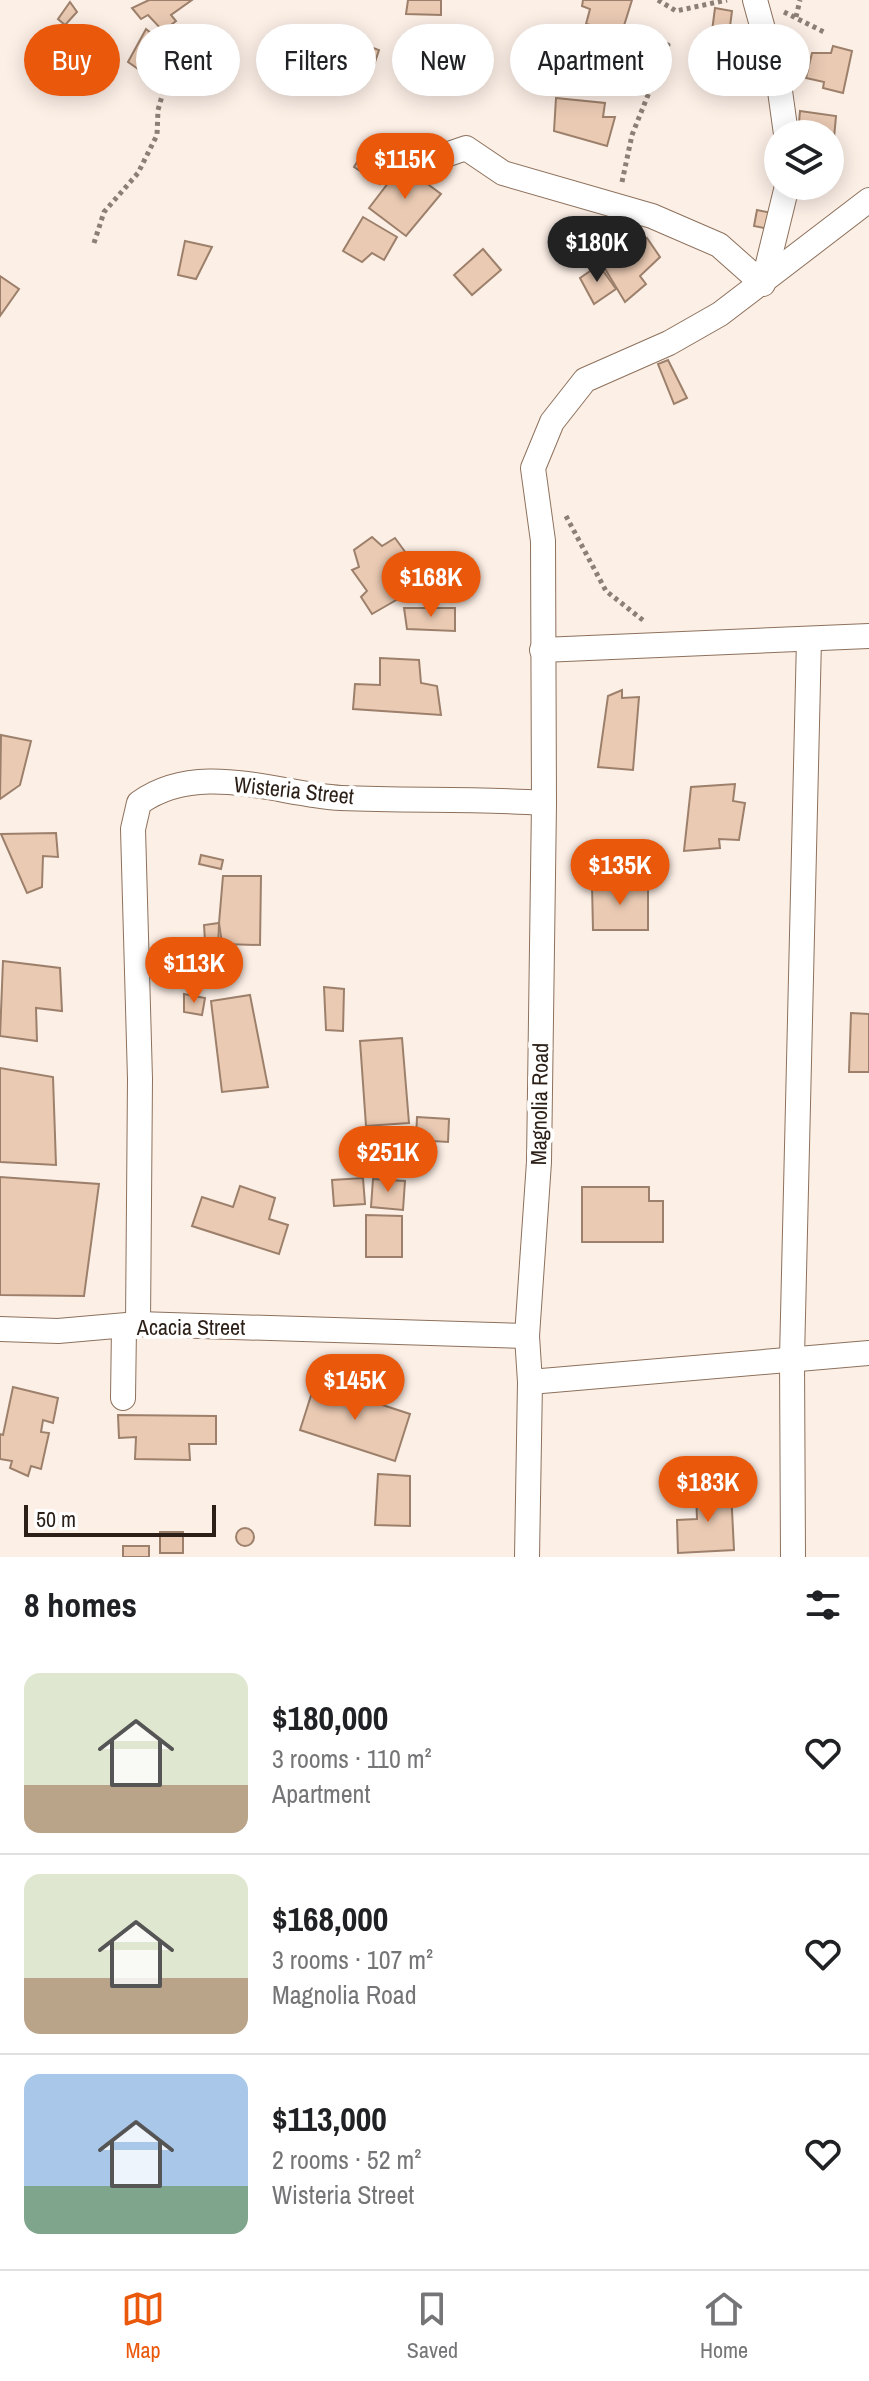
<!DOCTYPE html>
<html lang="en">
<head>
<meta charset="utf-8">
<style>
  body { margin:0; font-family:"Archivo Narrow",sans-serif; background:#f2f2f2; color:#202124; height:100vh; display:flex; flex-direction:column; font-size:30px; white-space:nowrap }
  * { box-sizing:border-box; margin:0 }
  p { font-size:26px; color:#757577 }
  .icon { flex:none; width:44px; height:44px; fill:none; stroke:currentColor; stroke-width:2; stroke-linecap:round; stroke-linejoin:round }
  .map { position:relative; height:1557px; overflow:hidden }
  .panel { display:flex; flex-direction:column; background:#fff; flex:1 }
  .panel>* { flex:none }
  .guide { position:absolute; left:24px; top:24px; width:822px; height:72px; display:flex; gap:16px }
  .controls { position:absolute; left:764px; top:120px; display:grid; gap:16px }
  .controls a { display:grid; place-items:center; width:80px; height:80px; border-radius:50%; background:#fff; box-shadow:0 4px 20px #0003; font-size:40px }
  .scale { position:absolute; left:24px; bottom:20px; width:192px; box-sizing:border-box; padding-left:8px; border:4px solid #2b1f17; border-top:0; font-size:22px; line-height:28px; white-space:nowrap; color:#2b1f17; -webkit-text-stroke:6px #fff; paint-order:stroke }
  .price { position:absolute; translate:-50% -68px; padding:0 18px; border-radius:28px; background:#ea580c; color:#fff; font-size:26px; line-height:52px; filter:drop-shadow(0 2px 4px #0008) }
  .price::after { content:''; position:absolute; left:50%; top:48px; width:24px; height:18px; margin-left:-12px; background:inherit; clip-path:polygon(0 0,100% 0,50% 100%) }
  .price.active { background:#222; color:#fff }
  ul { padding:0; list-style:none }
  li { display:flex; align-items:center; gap:24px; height:200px; padding:0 24px }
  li+li { border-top:2px solid #e0e0e0 }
  li span { display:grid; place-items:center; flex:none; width:224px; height:160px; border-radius:16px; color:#555 }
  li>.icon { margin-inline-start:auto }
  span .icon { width:96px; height:96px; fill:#fffc; stroke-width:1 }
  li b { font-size:34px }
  h2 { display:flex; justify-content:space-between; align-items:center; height:96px; padding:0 24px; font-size:34px }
  .chip { padding:0 28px; border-radius:36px; background:#fff; box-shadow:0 4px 20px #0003; font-size:28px; line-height:72px }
  .chip.active { background:#ea580c; color:#fff }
  .tabs { display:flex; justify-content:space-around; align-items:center; height:112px; border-top:2px solid #e0e0e0; background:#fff; font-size:22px; color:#757577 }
  .tabs a { display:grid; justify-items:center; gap:4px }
  .tabs .active { color:#ea580c }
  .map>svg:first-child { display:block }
</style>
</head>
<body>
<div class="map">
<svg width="869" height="1557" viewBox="0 0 869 1557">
  <rect width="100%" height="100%" fill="#fcefe6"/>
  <g fill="#eacab3" stroke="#9d806b" stroke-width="2">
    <path d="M149,0H192L171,15L176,21L163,31L148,15L141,19L132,8Z"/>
    <path d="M408,0H441V15L406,14Z"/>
    <path d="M583,0H632L622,32L586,24L590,9L582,6Z"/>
    <path d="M70,2L77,12L65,25L58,19Z"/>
    <path d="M715,8L732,11L725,65L708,62Z"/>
    <path d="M146,29L163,43L144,73L128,62Z"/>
    <path d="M365,45L379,50L372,71L357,64Z"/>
    <path d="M833,46L852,51L843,93L823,88L824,82L806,78L812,53H831Z"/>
    <path d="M554,66L583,72L578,91L549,84Z"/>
    <path d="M556,98L605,103L603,117H615L607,146L554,131Z"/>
    <path d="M800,111L836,116L834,138L830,134H798Z"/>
    <path d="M362,154L373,160L376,155L392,165L380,184L354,167Z"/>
    <path d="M402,165L441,194L406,236L369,208Z"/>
    <path d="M757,210L772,213L769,229L754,226Z"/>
    <path d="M363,217L397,237L384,260L372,253L362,262L343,251Z"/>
    <path d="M647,238L660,257L640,276L646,284L625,302L604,267Z"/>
    <path d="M185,241L212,247L196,279L178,275Z"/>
    <path d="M483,249L501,270L472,295L454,275Z"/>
    <path d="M599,265L616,289L594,304L580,278Z"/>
    <path d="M0,276L19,289L0,316Z"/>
    <path d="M668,360L687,398L674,404L658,364Z"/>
    <path d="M372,537L382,546L395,538L414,564L404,573L417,588L372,614L361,597L367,591L352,570L359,567L354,550Z"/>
    <path d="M404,608H455V631L407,629Z"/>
    <path d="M380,658L419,660L421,683L437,686L441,715L353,709L355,684L380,685Z"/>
    <path d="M622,690V698L639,697L633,770L598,767L608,696Z"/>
    <path d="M1,735L31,741L20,785L0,799Z"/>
    <path d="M735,784L733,801L745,803L739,840L719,839L720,848L684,851L691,787Z"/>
    <path d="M56,833L58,857L43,856L42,887L27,893L1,834Z"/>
    <path d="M201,855L223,860L221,869L199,864Z"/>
    <path d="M223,876H261L260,945L222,944L219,923Z"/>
    <path d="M592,885H648V930H593Z"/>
    <path d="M219,923L217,975L207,973L204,925Z"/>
    <path d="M3,961L60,968L62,1011L36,1008L37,1041L0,1036Z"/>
    <path d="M324,987L344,989L343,1031L326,1030Z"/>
    <path d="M184,994L205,998L202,1015L184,1012Z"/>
    <path d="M250,995L268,1087L222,1092L211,1001Z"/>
    <path d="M851,1013L869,1014V1072H849Z"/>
    <path d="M402,1038L409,1123L366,1126L360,1041Z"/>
    <path d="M0,1068L53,1077L56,1165L0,1162Z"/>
    <path d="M417,1117L449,1119L448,1142L416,1140Z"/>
    <path d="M0,1177L99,1184L84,1296L0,1295Z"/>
    <path d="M363,1178L365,1204L334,1206L332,1180Z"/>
    <path d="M373,1179L405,1181L403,1210L371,1207Z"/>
    <path d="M240,1186L275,1198L269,1219L288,1225L279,1254L192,1226L202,1197L233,1207Z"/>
    <path d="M582,1187H649V1201H663V1242H582Z"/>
    <path d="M366,1215L402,1216V1257H366Z"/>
    <path d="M315,1383L410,1414L395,1461L300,1430Z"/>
    <path d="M13,1387L58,1398L53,1423L43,1420L41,1432L49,1433L41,1469L31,1466L28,1476L10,1468L12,1461L0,1459V1434L3,1435Z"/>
    <path d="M118,1415L216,1416V1444H189L190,1460L135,1459L136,1437L119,1438Z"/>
    <path d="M378,1474L410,1476V1526L375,1525Z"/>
    <path d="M731,1490L734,1550L678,1553L677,1520L697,1519L696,1491Z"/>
    <circle cx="245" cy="1537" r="9"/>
    <rect x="160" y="1532" width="23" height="21"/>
    <rect x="123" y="1546" width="26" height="11"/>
  </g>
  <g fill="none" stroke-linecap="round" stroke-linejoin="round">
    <defs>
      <g id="street">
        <path d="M755,0L780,91L786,134"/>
        <path d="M435,162L437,158L466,148L503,173L652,216L719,245L763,284L787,186"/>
        <path d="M542,650L869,636"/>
        <path d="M138,1324L140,1079L133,829L139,803C199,760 275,794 341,798C409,801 476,798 544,803"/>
        <path d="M0,1329L58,1331L138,1324L527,1336"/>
        <path d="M530,1382L869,1353"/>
        <path d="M123,1398L124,1327"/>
        <path d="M527,1557L530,1382L527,1336L539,1162L544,803L543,541L533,468L552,422L585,380L669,343L720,314L869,200"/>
        <path d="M793,1557L792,1358L809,639"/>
      </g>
    </defs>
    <use href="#street" stroke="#8d715c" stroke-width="26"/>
    <g stroke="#8b7f76" stroke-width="5" stroke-dasharray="4 4" stroke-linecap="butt">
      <path d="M658,0L676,11L727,0"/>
      <path d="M784,12L826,33"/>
      <path d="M796,17L800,0"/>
      <path d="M622,182L632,135L668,45L633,37"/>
      <path d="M94,243L104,212L138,173L157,135L158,110L172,61L169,36"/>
      <path d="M566,516L606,591L644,621"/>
    </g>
    <use href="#street" stroke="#fff" stroke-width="24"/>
  </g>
  <g text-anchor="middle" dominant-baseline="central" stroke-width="8" stroke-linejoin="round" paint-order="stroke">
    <g font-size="22" fill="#2b1f17" stroke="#fff">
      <text transform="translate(294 790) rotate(6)">Wisteria Street</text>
      <text transform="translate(539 1104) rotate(-89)">Magnolia Road</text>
      <text x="191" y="1327">Acacia Street</text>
    </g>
  </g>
</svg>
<div class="controls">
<a><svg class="icon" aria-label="layers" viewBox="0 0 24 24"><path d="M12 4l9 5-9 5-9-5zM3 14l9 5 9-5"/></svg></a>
</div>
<div class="scale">50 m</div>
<b class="price" style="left:405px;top:201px">$115K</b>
<b class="price active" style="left:597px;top:284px">$180K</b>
<b class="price" style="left:431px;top:619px">$168K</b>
<b class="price" style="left:620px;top:907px">$135K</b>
<b class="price" style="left:194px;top:1005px">$113K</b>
<b class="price" style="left:388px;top:1194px">$251K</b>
<b class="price" style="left:355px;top:1422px">$145K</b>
<b class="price" style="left:708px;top:1524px">$183K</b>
<div class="guide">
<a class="chip active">Buy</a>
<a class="chip">Rent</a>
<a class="chip">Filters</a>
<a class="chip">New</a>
<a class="chip">Apartment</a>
<a class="chip">House</a>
</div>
</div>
<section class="panel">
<h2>8 homes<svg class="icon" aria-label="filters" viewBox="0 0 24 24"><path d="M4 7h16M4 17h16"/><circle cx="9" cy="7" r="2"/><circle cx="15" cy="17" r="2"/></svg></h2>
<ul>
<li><span style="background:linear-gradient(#dfe7d0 70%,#b9a48a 0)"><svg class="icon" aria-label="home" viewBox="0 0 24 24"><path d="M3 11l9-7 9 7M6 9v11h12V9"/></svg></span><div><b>$180,000</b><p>3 rooms · 110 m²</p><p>Apartment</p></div><svg class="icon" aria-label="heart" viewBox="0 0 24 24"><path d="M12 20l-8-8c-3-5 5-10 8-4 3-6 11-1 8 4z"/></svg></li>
<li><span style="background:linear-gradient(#dfe7d0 65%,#b9a48a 0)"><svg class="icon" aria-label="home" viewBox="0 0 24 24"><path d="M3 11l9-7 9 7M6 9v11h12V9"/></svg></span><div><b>$168,000</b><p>3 rooms · 107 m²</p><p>Magnolia Road</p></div><svg class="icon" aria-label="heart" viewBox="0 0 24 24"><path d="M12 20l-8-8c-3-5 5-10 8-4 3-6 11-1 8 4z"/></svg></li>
<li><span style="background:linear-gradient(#a9c7e8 70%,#7fa58c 0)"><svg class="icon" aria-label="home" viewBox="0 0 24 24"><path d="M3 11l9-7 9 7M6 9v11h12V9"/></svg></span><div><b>$113,000</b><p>2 rooms · 52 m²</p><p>Wisteria Street</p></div><svg class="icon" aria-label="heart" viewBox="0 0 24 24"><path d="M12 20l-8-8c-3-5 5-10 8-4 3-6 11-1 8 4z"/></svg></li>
</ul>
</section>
<nav class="tabs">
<a class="active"><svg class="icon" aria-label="map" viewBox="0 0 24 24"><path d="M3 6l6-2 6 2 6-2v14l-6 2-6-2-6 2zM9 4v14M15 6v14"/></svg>Map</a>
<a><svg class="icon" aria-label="saved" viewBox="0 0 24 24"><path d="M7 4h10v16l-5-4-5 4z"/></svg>Saved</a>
<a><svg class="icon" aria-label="home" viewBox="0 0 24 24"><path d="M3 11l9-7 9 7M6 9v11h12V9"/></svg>Home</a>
</nav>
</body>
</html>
